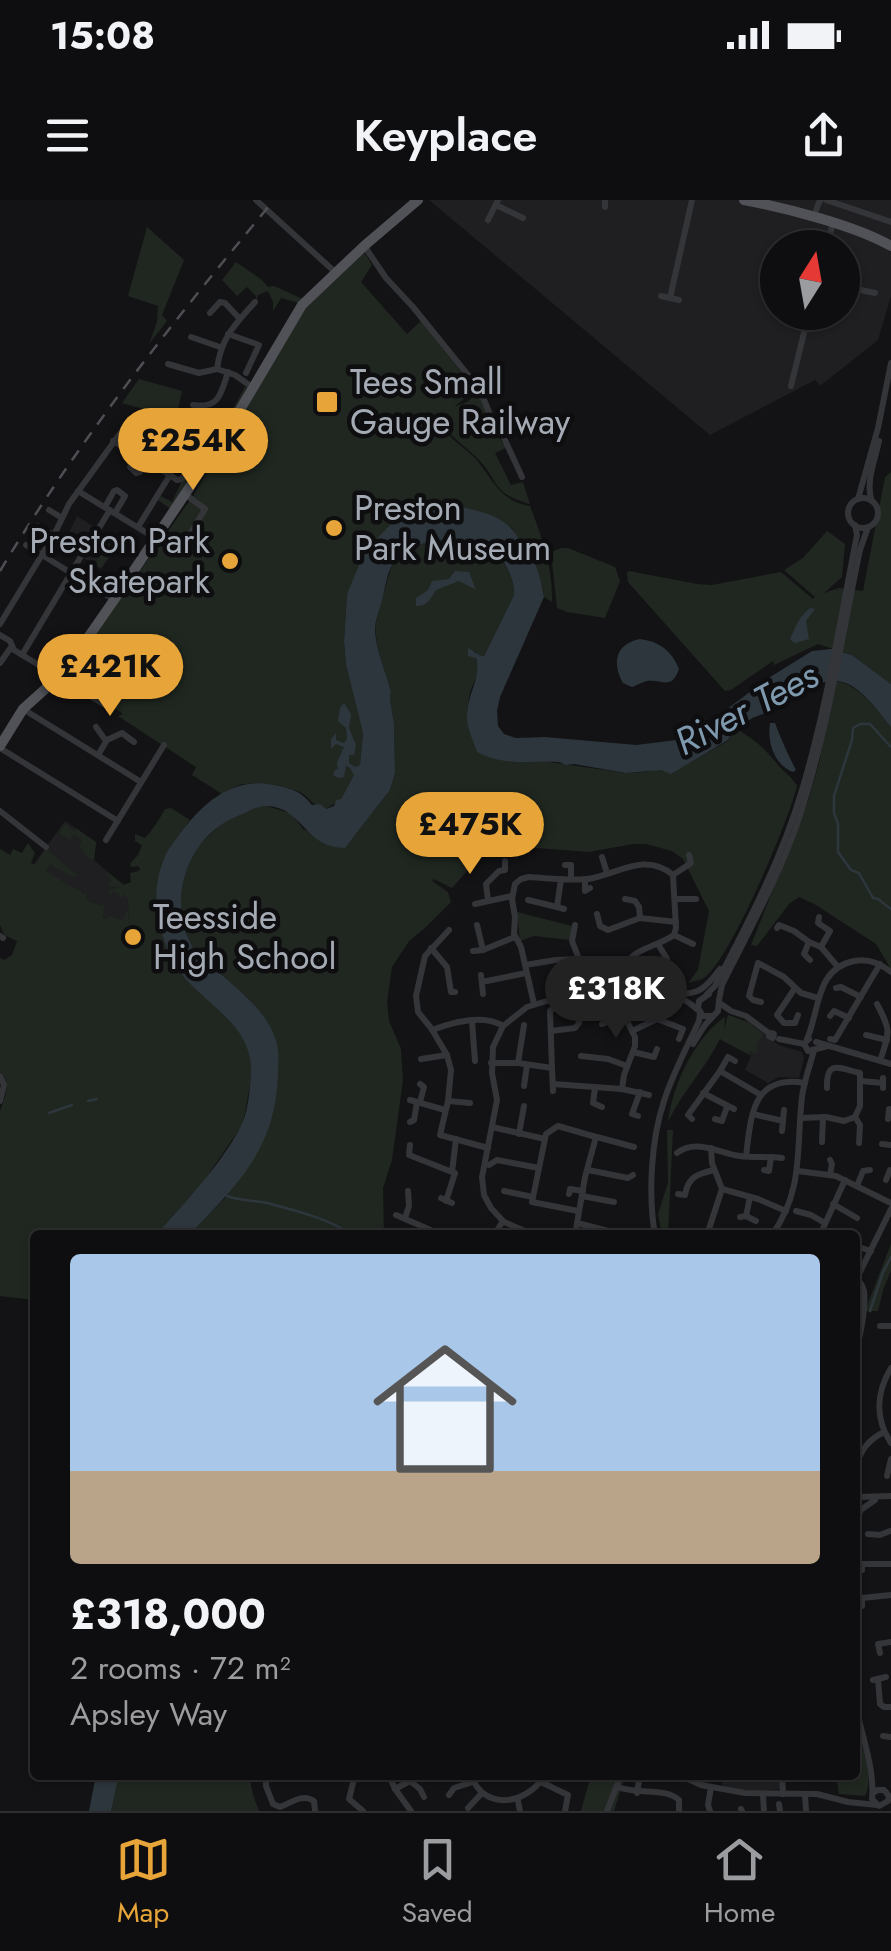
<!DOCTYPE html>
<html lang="en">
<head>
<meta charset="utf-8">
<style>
  body { margin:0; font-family:Jost,sans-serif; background:#1c1c1e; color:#f1f3f6; height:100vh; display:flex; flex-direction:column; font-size:38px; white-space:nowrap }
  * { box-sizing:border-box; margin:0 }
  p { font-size:32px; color:#9b9c9f }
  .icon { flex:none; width:55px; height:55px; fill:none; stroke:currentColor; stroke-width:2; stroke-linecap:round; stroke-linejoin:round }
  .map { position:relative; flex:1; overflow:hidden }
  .details { position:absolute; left:30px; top:1030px; width:830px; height:550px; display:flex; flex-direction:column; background:#0e0e10; border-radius:10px; box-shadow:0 2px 8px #0004,0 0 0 2px #2e2e30 }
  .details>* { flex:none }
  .needle { width:65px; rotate:11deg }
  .tools { position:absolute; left:760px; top:30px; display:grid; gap:20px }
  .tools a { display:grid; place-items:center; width:100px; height:100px; border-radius:50%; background:#0e0e10; box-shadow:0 2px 8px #0004,0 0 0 2px #2e2e30; font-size:50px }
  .price { position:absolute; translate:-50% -85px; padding:0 22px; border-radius:35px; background:#e7a539; color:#111; font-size:32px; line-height:65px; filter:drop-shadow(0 2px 5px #0008) }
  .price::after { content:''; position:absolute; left:50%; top:60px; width:30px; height:22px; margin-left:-15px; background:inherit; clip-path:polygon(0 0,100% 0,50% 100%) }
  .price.current { background:#222; color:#fff }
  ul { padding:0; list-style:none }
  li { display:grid; align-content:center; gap:20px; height:530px; padding:0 40px }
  li span { display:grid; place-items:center; height:310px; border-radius:10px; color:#555 }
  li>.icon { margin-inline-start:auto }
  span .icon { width:180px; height:180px; fill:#fffc; stroke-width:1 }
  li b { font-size:42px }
  .status { display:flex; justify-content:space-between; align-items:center; height:70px; padding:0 50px; background:#0e0e10; direction:ltr }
  .status svg { height:28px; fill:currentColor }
  header { display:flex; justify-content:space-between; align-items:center; height:130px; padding:0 40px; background:#0e0e10; font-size:45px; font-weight:600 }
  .menu { display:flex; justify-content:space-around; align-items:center; height:140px; border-top:2px solid #2e2e30; background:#0e0e10; font-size:28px; color:#9b9c9f }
  .menu a { display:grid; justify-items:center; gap:5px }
  .menu .current { color:#e7a539 }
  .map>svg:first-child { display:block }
</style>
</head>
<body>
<div class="status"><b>15:08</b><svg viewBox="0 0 49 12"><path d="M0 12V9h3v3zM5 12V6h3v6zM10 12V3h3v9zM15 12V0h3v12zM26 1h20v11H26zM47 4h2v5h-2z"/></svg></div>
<header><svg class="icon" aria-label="menu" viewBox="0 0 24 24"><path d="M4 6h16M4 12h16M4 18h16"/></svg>Keyplace<svg class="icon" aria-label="share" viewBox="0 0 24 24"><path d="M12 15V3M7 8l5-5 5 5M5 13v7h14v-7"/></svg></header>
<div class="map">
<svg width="891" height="1611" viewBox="0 0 891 1611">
  <rect width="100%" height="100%" fill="#131315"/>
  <g fill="#1f1f21" fill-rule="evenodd">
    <path d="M429,0H891V96L878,140L820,186L815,180L710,235ZM778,48H842V112H778Z"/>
    <path d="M77,316L119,343L101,369L63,345Z"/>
    <path d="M65,621L96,642L94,660L115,678L124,685L157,691V714L195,787L244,839L252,859L152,771L144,768L31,668Z"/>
    <path d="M728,815L748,822L779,845L802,852L804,858L799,878L779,877L768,883L745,870L751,856L721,840Z"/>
    <path d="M721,1575H782L783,1589L748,1591L723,1586Z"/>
  </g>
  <g fill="#202720">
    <path d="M147,27L184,60L162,115L167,121L149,144L157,122L158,106L128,96Z"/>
    <path d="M364,52L372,65L361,82L407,134L421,121L475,190L454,207L467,202L479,192L490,223L506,248L495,253L511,285L523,282L530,304C489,293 500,279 476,257C466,247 455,240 446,229V231C454,243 467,249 476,259C493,280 501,302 530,306C542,337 553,368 552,402L544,397L543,389L512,328L457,306L441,310H428L411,319L392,323L347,394L344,441L346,465L363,533L360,565L341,599L326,609C309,604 312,599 300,592C286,585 260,582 244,584C236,585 229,590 222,594L192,575L196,567L118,516L123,514L80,484L92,469L80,455L193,296L308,104Z"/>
    <path d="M236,62L262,80L268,87L274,86L303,99L299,103L281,98L273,111V102L268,91L258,95L256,103V96L247,87L237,96L222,80Z"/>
    <path d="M139,179L182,191L176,218L122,203Z"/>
    <path d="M246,185L247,191L172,310L158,300L161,296L172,302L182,281L203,249V241L190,234L212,239L223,227Z"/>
    <path d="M891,272V484L852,455L818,444L774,465L773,461L731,490L725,491L628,382L627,373L629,371L697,384L712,385L781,372L813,399L815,397L784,370L803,358L827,331L845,344L842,377L824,393L839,388L863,391L885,277Z"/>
    <path d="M97,329L96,338L108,343L112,339L119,343L101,368L95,365L98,358L87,352L83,358L71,350L75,344L83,348Z"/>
    <path d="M432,341C445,341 460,339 473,341C496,346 515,372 514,395L484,456L481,457L474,451L479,470L470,492L467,511L542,561L626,573L645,572L687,564L728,541L732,533L740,531C759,543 765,549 779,566C785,573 792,577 797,586C789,620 730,760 704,778C699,781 693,781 688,783L698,770L709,711L683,659L672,651L646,644H633L589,652L511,646L496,649L477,660L452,688L434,679L432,681L448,692L451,702L426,727L409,741L392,767L387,802L389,821L401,849L403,880L392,960L383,988L384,1035H189L227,996L269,824L249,799L203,759L189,742L180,704L184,672L197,647L225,620L264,605L292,614L303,629L345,648L390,590L395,573L394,523L390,499L391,490C386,473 378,454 376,436C374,424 378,415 381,404C392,371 387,347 432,341Z"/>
    <path d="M561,348H568L615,367L620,381L605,418L567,412L557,408L551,352Z"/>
    <path d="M836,481C860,485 875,508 891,527V769L876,744L816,705L799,697L789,704L757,746L751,745L808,601L819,563Z"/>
    <path d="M171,608L190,620L166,654L161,666L157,714L175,765L228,818L244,839L252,859L251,880L243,924L203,982L156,1035H35V1100L0,1096V911C5,898 12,882 0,872V758L4,760L12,755L17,741L4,735L0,725V649L10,655L13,649L22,653L28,643L35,653L31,663L35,665L46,649L77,675L73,677L50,664L46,671L70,686L81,690V693L87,694L86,700L101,706L105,704L102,717L107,719L109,716L123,720L127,709L130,725L128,698L124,694L122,698L119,696L120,694L113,691L111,695L108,694L110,690L121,687L109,686L111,680L107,672L124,685L131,682L130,673L139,671L140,669L138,666L132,667L130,664L138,655L142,645L135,641V634L145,638C153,629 159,620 165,609Z"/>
    <path d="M65,624L75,632L77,629L96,642L94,660L86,656L79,646L82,640L74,635L70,640L59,633Z"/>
    <path d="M517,712L572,726L570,740L534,736L520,741Z"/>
    <path d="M728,815L748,822L763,834L757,844V852L755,854L750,851L748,854L720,839C705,869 682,892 668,922C672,886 695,837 725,817L724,831Z"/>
    <path d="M667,930H673L668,1035H662L658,1014L668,983Z"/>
    <path d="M891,1044V1071L883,1090L878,1111H865Z"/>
    <path d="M855,1523C861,1545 875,1575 865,1596L839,1594L836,1575H855V1565L857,1564Z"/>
    <path d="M119,1575H249L253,1595L259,1611H111Z"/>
    <path d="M591,1575H625L614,1611H581Z"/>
  </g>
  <g fill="#2d363c">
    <path d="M457,306C482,312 505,315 519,339L524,340C535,361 540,374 544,397L500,497L497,511L498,526L504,534L516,538L545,537L636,545L677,540L702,528L767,479L812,451L831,449L852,455L891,484V527C879,513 868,496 852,486C826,469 786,499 765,513C762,515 753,517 751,519C742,525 743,530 732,533L728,540L671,574L661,570L626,573L574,564L566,565L559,562C529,561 503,566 477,552C473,539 466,528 467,513C468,494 482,475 476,458L468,456V448L481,456H484L514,395C515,379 504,358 491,348C469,333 414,338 397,358C386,371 386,386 382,401C379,412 375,420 375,431C376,450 386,472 391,491L390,499L394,523L395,573L390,590L345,648C305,648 303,608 268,606C259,605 249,611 240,615C190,634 168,692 189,740C193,751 205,761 214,768C239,791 273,814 278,850C279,858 278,866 278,873C276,949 238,984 189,1035H156C185,1002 221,965 241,926C248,913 250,889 251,874C254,822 199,803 175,765C168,755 164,740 161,729C154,708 155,682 163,661C166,651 173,644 179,635C202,604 232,576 274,585C291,588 301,591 312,605L320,604L326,609L334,606L336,600L341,599L354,575L350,568L346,566L344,577L338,578L333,575L335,570L338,569L337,562L344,547L336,544L331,549V539L336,533V540L344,543L347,539L346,528L338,521L340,508L344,503L351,514L349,528L356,545L354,555H349V563L355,567L360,565L363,533L346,465L344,441L347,394L365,351L392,323L411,319L428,310H441Z"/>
    <path d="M455,371L469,372L476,390L459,381L436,390C431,398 427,407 416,406V398L428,390L432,381L449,379Z"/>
    <path d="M810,408L815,409L806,421L809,439L795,443L790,439C796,426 799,417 810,408Z"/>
    <path d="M640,439C659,441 672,451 679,469C671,491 662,479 647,481C645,481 633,487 632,487L623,483C612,463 615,444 640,439Z"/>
    <path d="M770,523H775C781,539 788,555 796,570L793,572C774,565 767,542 770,523Z"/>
    <path d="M96,1575H119L111,1611H89Z"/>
  </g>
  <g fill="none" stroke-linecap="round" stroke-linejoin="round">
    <g stroke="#2d363c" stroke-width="2.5">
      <path d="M891,547L870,524H860L853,528L852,540L834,596V613L838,624V652L851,670L859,673L873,698L878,699L891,709"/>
      <path d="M88,901L97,899"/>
      <path d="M49,913L72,905"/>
      <path d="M227,996C240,1001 254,1000 267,1003C297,1011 327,1018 353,1035"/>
      <path d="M870,1111L883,1072L891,1057"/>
    </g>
    <g stroke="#343539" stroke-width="6">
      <path d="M256,0L335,72"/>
      <path d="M605,0V7"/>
      <path d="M826,0L891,22"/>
      <path d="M496,5L523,18"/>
      <path d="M815,13L820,0"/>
      <path d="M488,20L498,0"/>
      <path d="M365,47L386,78L413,107L480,190L491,217L504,238L522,277"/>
      <path d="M825,48L833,24"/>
      <path d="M842,86L875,93"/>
      <path d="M661,96L679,100"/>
      <path d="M670,98L692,0"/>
      <path d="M210,113L220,102L225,103L240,119"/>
      <path d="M228,134L259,145L246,173"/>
      <path d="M191,137L220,147"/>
      <path d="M168,164L199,173L217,169"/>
      <path d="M791,186L809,112"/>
      <path d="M252,187L235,175L217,169C221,137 235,125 255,102"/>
      <path d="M193,205C220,209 221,193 228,172"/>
      <path d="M113,241L170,275"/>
      <path d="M137,256L130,267L136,273L140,272L146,261"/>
      <path d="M78,291L155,338"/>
      <circle cx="863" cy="313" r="15"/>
      <path d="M858,299L878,228L891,163"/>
      <path d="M872,301C865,283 875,260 879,241"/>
      <path d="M105,307L114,291L117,290L125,296L115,313"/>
      <path d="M49,310L62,318"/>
      <path d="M38,326L54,335"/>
      <path d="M99,328L110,310"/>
      <path d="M26,345L113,399"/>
      <path d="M180,351L205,309L186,295"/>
      <path d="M0,424L54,335L69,304L129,221L166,243L187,234L202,245L182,279L177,280L170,275L138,327"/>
      <path d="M0,435L10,441L14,450L105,505"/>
      <path d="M22,455L80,358"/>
      <path d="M0,463L12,446"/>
      <path d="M23,509L141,582"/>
      <path d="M96,527L106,541"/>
      <path d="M0,548L118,621"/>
      <path d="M98,555L107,540L122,533L134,542"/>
      <path d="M0,611L46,647"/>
      <path d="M106,640L164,545"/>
      <path d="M602,657L607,673"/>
      <path d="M565,665H571V679"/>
      <path d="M673,675L691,663L689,655"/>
      <path d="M561,679L557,707L564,709"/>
      <path d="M585,679V691L590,688"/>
      <path d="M625,699L635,701L639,707L640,718"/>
      <path d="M675,699H696"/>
      <path d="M488,700L486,684L499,671L505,670V661"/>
      <path d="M528,700L557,707"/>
      <path d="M475,704L512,696"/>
      <path d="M597,714L600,726L608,730L640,718L676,722"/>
      <path d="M819,717L818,723L830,731L821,747"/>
      <path d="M477,725L483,750"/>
      <path d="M777,728L779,725L794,731L809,742L821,747L838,767"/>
      <path d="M449,730L425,756L416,796L418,812L431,828L447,855L451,870L448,901L440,935L488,948"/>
      <path d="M674,735L693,744"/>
      <path d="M0,736L3,738"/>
      <path d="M809,742L804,754L810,760"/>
      <path d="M658,744L667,759V770"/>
      <path d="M431,748L447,767L451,792H455"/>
      <path d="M473,751L483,750L515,737"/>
      <path d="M525,765L556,760L579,759L572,741L575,725"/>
      <path d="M481,775L483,794"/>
      <circle cx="622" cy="784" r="6"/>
      <path d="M482,782L526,773"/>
      <path d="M628,784C653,789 679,792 698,810"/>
      <path d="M795,788L777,815L784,823H795L798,815"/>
      <path d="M836,788L841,787L861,797"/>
      <path d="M620,789V807L635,837V846L624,875L622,889"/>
      <path d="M673,794C699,795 705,789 720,769"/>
      <path d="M707,794L715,786C748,723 782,658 802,590C827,507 840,420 857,335L855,325"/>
      <path d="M709,794L699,801L698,808L703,816H712"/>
      <path d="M719,800L722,785C749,731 779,677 799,618C828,531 841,439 860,350L868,327"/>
      <path d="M761,802L753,800L749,796L758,763L784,777L801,793L818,798"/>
      <path d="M534,804L521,747L514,734L515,717L512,699L515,684L521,679L529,677C548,678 569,681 587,679C617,675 645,651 673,675L676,728L674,735C652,750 627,747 622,777"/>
      <path d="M721,804L731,811L746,816L770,834"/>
      <path d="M877,804C891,831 890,831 880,861"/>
      <path d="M830,816L834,811L849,818"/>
      <path d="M472,821L475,861"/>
      <path d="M602,824L624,815"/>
      <path d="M432,830C453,822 484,814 503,826"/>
      <path d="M551,831L575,828L579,823L582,803"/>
      <path d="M632,831L657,819L683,829L679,839"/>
      <path d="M772,833L774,834L773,838L769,836Z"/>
      <path d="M866,835L887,840"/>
      <path d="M779,839L804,844"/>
      <path d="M807,839C820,810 815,769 854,761C868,758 880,763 891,772"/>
      <path d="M809,839L804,844L808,851L828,846"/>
      <path d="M830,839L835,840L880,764"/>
      <path d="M816,842L891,864"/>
      <path d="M693,844L705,825L718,811L719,800"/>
      <path d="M633,852L654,857L657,849"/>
      <path d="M581,856L608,859L627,866"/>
      <path d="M421,859L447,855"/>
      <path d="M491,863H518L552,868L553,891"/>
      <path d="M518,863L524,825"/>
      <path d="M552,868L550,811L554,808"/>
      <path d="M720,871L728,857L735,861"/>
      <path d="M0,876L4,885L0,901"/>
      <path d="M861,881L883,883"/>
      <path d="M420,884L424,887L420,902"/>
      <path d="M553,884L622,889L649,895"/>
      <path d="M524,886L527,865"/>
      <path d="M595,888L593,903L602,907"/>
      <path d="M883,888V878"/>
      <path d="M703,893L734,909"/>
      <path d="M410,900L445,910"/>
      <path d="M448,901L470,903"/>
      <path d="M753,914L783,921"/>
      <path d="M638,916L632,914L640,892"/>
      <path d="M855,917L860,925L859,943"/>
      <path d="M801,918L826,917L844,921L855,917L860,906V873C839,868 826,859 827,888"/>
      <path d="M692,919L688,915L720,871L761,895"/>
      <path d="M715,919L722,921L727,907"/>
      <path d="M888,919L889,909"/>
      <path d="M410,922L414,920L417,902"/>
      <path d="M492,927L545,939L546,934L558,926L596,937L585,977L575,1035"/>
      <path d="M782,931L784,910"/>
      <path d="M519,934L524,906"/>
      <path d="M597,937L634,947"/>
      <path d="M545,939L532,1002L578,1011"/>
      <path d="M822,942L823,917"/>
      <path d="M882,944L891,945"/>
      <path d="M410,945L409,955L452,972L456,939"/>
      <path d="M677,953C696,938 719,953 740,956C754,958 768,956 782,958"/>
      <path d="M746,956C751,916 752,874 805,883"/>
      <path d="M830,960L832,964L830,974"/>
      <path d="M489,965L497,960L539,968"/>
      <path d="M588,970L628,978L633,975"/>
      <path d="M764,970L769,971L771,957"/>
      <path d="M798,971L836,976L891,1003"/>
      <path d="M886,980L890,970"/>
      <path d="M857,986L863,971L870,970"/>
      <path d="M722,989L758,999L786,1011"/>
      <path d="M504,991L533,997"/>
      <path d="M569,994L570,989L583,991"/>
      <path d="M678,994L685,995C688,977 697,974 714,970"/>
      <path d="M582,996L614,1002"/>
      <path d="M441,998L452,1003"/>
      <path d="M446,1001L455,973"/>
      <path d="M833,1004L857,1018"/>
      <path d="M796,1011L811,1015L825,1023"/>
      <path d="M396,1015L442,1035"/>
      <path d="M746,1016L756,1021"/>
      <path d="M740,1017L746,1016L750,997"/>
      <path d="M405,1018L409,1006L408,991"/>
      <path d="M577,1023L612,1032L628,1031"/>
      <path d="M685,1034L694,1035"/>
      <path d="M494,1035L503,1021"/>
      <path d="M534,1035L504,1022L491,1008L484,995L482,977L497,900L492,873L493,847L503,826L527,807L593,787L616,785"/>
      <path d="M655,1035C648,995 651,940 664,901C673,873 687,847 699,821L700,813"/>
      <path d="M707,1035L722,989L712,963L711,948"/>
      <path d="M772,1035C804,990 796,949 802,897C804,881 810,866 814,850"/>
      <path d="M820,1035L845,980"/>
      <path d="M855,1046L871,1051"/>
      <path d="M855,1077C860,1082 862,1084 864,1091C866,1104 861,1138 855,1150"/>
      <path d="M857,1078L891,1009"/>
      <path d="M880,1126H891"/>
      <path d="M891,1168C876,1193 875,1219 891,1243"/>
      <path d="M856,1266C861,1250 868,1240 884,1232"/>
      <path d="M887,1276L891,1259"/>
      <path d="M858,1297L891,1296"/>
      <path d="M862,1309L875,1300"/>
      <path d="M855,1322L860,1312"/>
      <path d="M868,1334L880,1335L890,1331"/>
      <path d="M862,1370V1364H891"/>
      <path d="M862,1406V1398L891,1395"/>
      <path d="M880,1453L878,1444L891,1442"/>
      <path d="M878,1479L880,1504L884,1507H891"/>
      <path d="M873,1480L886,1477"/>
      <path d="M855,1500C860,1533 875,1566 872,1599L879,1606L888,1601L889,1596L884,1590H877L873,1593"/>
      <path d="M883,1536L891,1537"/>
      <path d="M266,1575V1586L273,1604L280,1607C291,1603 302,1593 314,1601L315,1611"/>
      <path d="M279,1575H288"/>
      <path d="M355,1575L349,1599L363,1611"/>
      <path d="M362,1575H377"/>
      <path d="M389,1575L395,1589L411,1611"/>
      <path d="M471,1575C483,1611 526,1606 545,1575"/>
      <path d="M679,1575L701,1585L745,1593L817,1594L848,1602L877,1605"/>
      <path d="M782,1575L783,1594"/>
      <path d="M410,1581L420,1589L424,1597"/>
      <path d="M541,1582L568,1595L565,1611"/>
      <path d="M618,1587C639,1595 665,1587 679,1600V1611"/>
      <path d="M395,1589L410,1581L412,1575"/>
      <path d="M637,1593L640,1575"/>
      <path d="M805,1594L806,1611"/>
      <path d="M449,1595L454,1588L473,1582"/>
      <path d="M763,1595L764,1611"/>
      <path d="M518,1601L520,1611"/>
      <path d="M779,1604L780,1611"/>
      <path d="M468,1608L481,1594"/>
      <path d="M741,1609L742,1611"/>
      <path d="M607,1611L621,1575"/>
      <path d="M710,1611L708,1605L711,1587"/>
    </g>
    <g stroke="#505258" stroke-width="10">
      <path d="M744,0C786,8 854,25 891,46"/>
      <path d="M0,546L23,509L64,472L114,400L228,230L302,105L364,46L418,0"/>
    </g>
    <path stroke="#4d4f54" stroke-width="2.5" stroke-dasharray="12 10" stroke-linecap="butt" d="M0,371C80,238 175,119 274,0"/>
  </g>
  <g fill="#e7a539" stroke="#0e0e10" stroke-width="4">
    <rect x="315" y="190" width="24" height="24" rx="5"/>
    <circle cx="334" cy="328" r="10"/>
    <circle cx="230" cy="361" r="10"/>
    <circle cx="133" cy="737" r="10"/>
  </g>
  <g text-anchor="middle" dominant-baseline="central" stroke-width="9" stroke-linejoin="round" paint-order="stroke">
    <g font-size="35" fill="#a5abb4" stroke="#0e0e10" text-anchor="start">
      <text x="350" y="182">Tees Small<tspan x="350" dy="40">Gauge Railway</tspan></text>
      <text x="354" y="308">Preston<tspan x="354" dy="40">Park Museum</tspan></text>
      <text x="210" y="341" text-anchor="end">Preston Park<tspan x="210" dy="40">Skatepark</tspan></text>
      <text x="153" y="717">Teesside<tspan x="153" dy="40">High School</tspan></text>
    </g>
    <g font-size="38" font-style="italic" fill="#7e99ae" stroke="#0e0e10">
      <text transform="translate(746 508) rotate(-28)">River Tees</text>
    </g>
  </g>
</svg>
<div class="tools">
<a><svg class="needle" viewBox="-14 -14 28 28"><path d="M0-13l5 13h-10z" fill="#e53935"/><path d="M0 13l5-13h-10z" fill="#9b9c9f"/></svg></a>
</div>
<b class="price" style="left:193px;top:293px">£254K</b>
<b class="price" style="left:110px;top:519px">£421K</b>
<b class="price" style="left:470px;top:677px">£475K</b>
<b class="price current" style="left:616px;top:841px">£318K</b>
<section class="details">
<ul>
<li><span style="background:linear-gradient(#a9c7e8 70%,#b9a48a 0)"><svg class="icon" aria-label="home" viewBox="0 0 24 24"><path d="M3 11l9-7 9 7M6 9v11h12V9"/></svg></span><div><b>£318,000</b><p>2 rooms · 72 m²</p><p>Apsley Way</p></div></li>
</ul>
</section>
</div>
<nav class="menu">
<a class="current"><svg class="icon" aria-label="map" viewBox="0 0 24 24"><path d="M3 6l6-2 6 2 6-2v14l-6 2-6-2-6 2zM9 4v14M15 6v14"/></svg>Map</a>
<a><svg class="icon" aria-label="saved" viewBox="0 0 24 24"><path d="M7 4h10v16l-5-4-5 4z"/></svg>Saved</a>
<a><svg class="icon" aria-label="home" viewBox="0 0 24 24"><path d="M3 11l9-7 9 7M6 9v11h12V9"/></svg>Home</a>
</nav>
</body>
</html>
